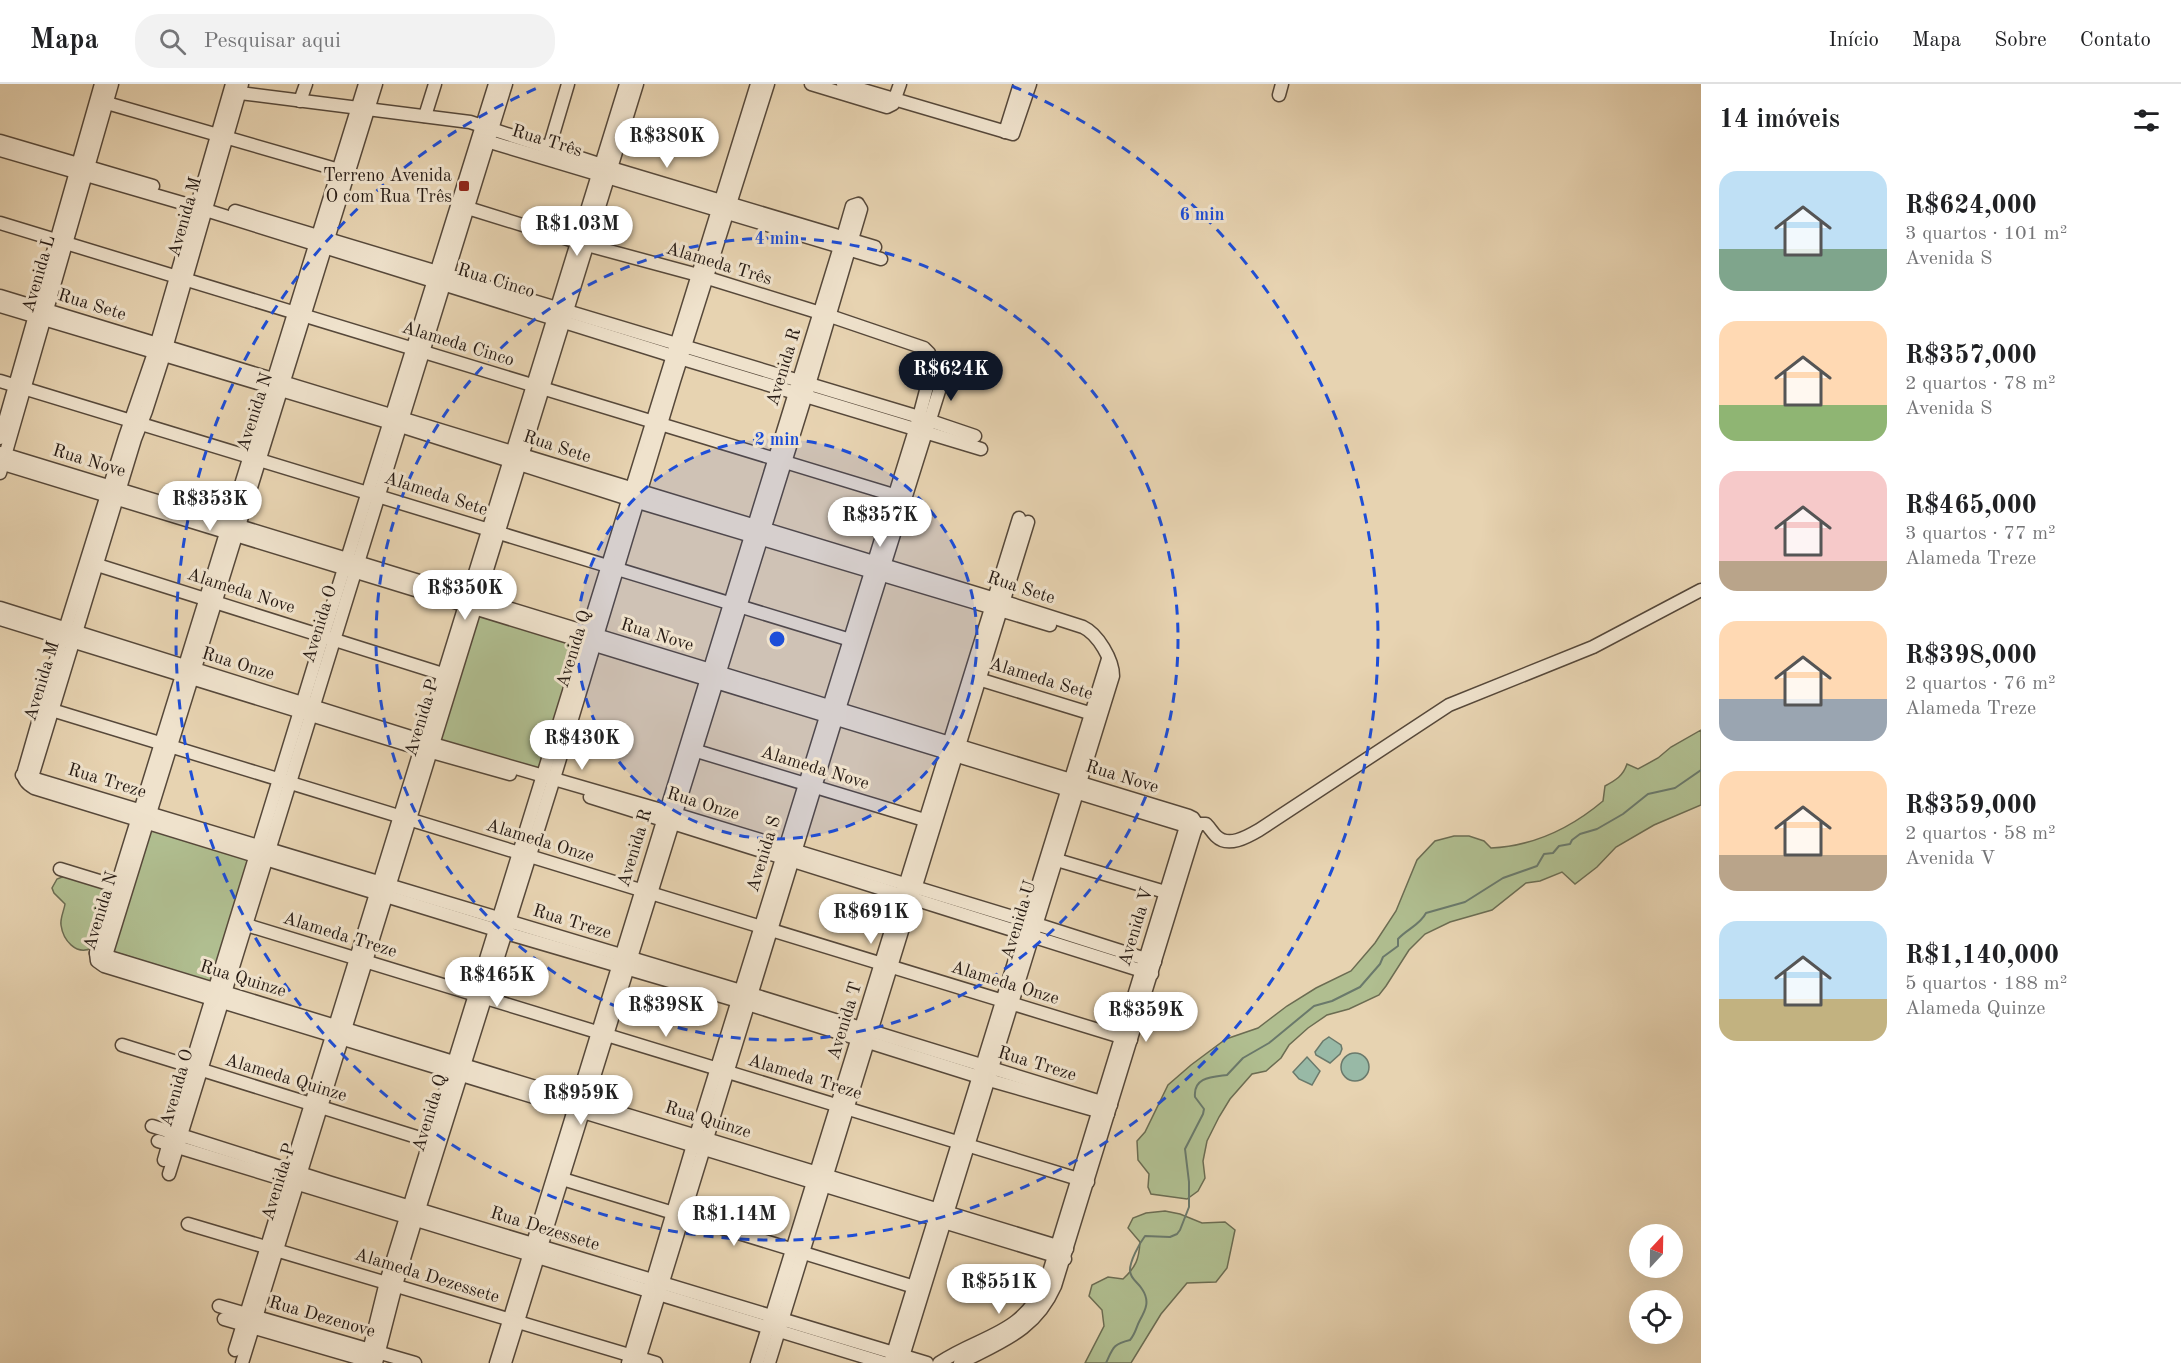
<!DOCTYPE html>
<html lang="pt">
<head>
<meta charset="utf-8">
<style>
  body { margin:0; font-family:"Old Standard TT",serif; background:#f2f2f2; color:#202124; height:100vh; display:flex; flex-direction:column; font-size:22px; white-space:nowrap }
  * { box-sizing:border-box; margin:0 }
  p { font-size:20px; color:#757577 }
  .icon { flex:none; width:33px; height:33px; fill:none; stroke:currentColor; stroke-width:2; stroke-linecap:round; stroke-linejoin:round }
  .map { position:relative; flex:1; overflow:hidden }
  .side { display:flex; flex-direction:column; background:#fff; width:480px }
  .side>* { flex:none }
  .needle { width:39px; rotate:22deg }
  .tools { position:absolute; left:1629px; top:1140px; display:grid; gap:12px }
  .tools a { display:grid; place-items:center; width:54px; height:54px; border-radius:50%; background:#fff; box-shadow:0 6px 24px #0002; font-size:30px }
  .price { position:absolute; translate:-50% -51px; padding:0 14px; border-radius:21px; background:#fff; color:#222; font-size:20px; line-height:39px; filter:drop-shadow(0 2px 3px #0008) }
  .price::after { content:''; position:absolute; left:50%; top:36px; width:18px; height:14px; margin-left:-9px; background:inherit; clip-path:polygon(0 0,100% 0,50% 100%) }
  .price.current { background:#111827; color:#fff }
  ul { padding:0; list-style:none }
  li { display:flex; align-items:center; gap:18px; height:150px; padding:0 18px }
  li span { display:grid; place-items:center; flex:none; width:168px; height:120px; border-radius:18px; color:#555 }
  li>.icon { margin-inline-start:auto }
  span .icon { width:72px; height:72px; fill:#fffc; stroke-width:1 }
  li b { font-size:26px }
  h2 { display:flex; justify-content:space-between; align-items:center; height:72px; padding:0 18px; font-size:26px }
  header { display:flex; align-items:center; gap:36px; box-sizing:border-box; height:84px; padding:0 30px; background:#fff; border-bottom:2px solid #e0e0e0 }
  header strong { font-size:28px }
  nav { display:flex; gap:33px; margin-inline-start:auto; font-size:21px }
  .search { width:420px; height:54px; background:#f2f2f2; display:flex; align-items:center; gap:15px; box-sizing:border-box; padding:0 21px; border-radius:24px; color:#757577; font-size:22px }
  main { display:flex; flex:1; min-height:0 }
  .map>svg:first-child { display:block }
</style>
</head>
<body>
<header>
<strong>Mapa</strong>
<div class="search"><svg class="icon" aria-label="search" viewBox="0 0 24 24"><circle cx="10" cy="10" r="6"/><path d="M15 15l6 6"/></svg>Pesquisar aqui</div>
<nav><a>Início</a><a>Mapa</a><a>Sobre</a><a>Contato</a></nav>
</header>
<main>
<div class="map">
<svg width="1701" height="1279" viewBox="0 0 1701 1279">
  <rect width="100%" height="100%" fill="#e7d3b1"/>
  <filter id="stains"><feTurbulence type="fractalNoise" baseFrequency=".00333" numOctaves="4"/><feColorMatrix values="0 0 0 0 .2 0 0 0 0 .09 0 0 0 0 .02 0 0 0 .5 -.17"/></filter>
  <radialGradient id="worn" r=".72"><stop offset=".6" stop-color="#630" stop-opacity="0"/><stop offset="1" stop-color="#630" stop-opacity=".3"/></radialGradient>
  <g fill="#b0be90" stroke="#6b6c52" stroke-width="1.5">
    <path d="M475,526L583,560L543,689L435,659Z"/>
    <path d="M1701,646V721L1654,741L1616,763L1597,783L1575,800L1562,788L1540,797L1526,799L1492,826L1450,838L1425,850L1409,866L1386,902L1379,911L1349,925L1327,931L1308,944L1289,961L1281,974L1266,987L1252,990L1230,1015L1219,1033L1207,1057L1203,1077L1205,1094L1198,1107L1187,1115L1151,1110L1148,1103L1149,1090L1138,1076L1137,1057L1145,1048L1168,1001L1191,981L1226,955L1258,944L1287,922L1316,904L1351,887L1375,859L1396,827L1417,776L1435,757L1454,752H1469L1484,757L1491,764C1533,762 1571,744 1603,717L1605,702C1616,696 1623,692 1627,680L1638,685L1658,674L1671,663Z"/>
    <path d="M152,743L250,774L214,899L111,867L129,806Z"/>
    <path d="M67,791L102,803L108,818L92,864C76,872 63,856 61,841C60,834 64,827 65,820L54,809L52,804L57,795Z"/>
    <path d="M1165,1127L1180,1130L1202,1139L1225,1138L1235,1146L1227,1184L1216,1198L1187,1199L1161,1230L1131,1279H1085L1104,1242L1102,1226L1089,1212L1092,1201L1108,1193L1123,1195C1136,1183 1139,1175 1140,1158L1128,1144L1133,1134L1146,1129Z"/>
  </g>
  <g fill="#98b9a6" stroke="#6a796b" stroke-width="1.5">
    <path d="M1329,953L1341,961L1342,965L1340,970L1330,979L1316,971L1315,968L1323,957Z"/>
    <circle cx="1355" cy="983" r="14"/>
    <path d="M1307,973L1320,987L1312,1001L1299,995L1293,988Z"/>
  </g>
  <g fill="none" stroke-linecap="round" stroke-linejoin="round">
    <path stroke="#6a796b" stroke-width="2" d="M1106,1279C1113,1264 1113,1260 1130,1256C1136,1249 1136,1243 1140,1236C1146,1225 1150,1217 1142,1205C1138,1198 1130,1195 1130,1186C1130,1177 1139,1160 1145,1152L1170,1153L1177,1150L1180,1146L1189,1123V1098L1185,1065L1203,1030L1204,1025L1195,1013C1193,993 1212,993 1227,991L1243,974L1269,959L1314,922L1332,917L1360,903L1380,880L1383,873L1398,862V855C1407,845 1420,841 1426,829L1465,818L1503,794L1537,782L1544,770L1553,769L1559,762L1570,760L1572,756L1580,750L1597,745L1623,730L1648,710L1675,704L1701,686"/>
    <defs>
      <g id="minor">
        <path d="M232,0L154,269L125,353L62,555L24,687C22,695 27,700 34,704L506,849L738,917L989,996L1108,1030"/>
        <path d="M365,0L96,869L97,877L104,882L1065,1175"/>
        <path d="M811,0L887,23L893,20L900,0"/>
        <path d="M843,0L1013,50L1030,0"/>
        <path d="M240,9L470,38L611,84L875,163"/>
        <path d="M1279,11L1282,0"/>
        <path d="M100,17L346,88"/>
        <path d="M300,17L306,0"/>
        <path d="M425,32L435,0"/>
        <path d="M1005,48L1020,0"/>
        <path d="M480,55L881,175"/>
        <path d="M0,57L153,102"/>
        <path d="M549,64L568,0"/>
        <path d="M0,66L196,123L673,272L981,365"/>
        <path d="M458,121L587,161L698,191L830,232L924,264L929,269L933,280L919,333L693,1061L628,1279"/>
        <path d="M235,127L919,333L975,352"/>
        <path d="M0,139L900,413"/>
        <path d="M0,212L1005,518L1083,543C1098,550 1113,576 1113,592L901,1279"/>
        <path d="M0,222L391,339L638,418L1050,541"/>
        <path d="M0,297L857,558"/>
        <path d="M0,354L101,0"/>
        <path d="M0,369L1189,732L1193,734L1197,740"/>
        <path d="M0,379L1196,745"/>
        <path d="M0,389L112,0"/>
        <path d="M91,479L449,592"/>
        <path d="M0,524L433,660L675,730L1036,840L1155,878"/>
        <path d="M0,535L421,665L510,690"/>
        <path d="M975,594L1099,632"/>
        <path d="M42,623L1131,956"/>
        <path d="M690,665L931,738"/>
        <path d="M22,691L741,907L1111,1021"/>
        <path d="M32,700V693L135,355L146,327L164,271L242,0"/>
        <path d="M590,713L1152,890"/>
        <path d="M1197,740H1206C1210,744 1212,748 1216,752C1228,764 1247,753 1259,746L1449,621L1593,563L1701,506"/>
        <path d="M1050,774L1172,810"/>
        <path d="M60,785L122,804"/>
        <path d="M240,839L1088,1098"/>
        <path d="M96,869L1067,1165"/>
        <path d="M104,878L376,0"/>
        <path d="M122,961L436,1059"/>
        <path d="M152,1042L331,1099L927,1279"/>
        <path d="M158,1057L884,1279"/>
        <path d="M164,1076L191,982L323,552L495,0"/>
        <path d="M169,1090L506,0"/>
        <path d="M556,1093L921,1205"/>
        <path d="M188,1140L656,1279"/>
        <path d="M219,1222L415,1279"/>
        <path d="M224,1235L372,1278"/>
        <path d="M235,1266L626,0"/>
        <path d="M891,1276L1108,575"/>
        <path d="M242,1279L637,0"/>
        <path d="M366,1279L386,1198L757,0"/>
        <path d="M376,1279L396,1201L416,1135L552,701L674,297L768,0"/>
        <path d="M496,1279L843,153L852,122L858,120L861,125L806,311L505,1279"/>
        <path d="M638,1279L836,635L944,291"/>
        <path d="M757,1279L1019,434"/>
        <path d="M769,1279L1028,438"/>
        <path d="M939,1279C983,1250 1021,1252 1046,1198L1188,736"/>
        <path d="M960,1279C1002,1257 1035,1247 1055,1202L1197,740"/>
      </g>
    </defs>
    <use href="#minor" stroke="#56483a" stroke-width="15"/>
    <use href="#minor" stroke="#efe2cc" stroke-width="12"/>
  </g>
  <circle cx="777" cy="555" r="200" fill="#1d4ed8" fill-opacity=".12"/>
  <g fill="none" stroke="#1d4ed8" stroke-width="3" stroke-dasharray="10 8">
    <circle cx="777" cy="555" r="200"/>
    <circle cx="777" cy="555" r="401"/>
    <path d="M1012 2A601 601 0 1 1 542 2"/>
  </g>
  <rect fill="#8f2418" stroke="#efe2cc" stroke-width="2" x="458" y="96" width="12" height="12" rx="3"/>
  <g text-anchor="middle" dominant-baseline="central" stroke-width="6" stroke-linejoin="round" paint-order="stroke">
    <g font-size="18" fill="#261a13" stroke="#efe2cc">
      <text transform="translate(547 57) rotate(17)">Rua Três</text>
      <text transform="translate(185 133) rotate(-74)">Avenida M</text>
      <text transform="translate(719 180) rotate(17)">Alameda Três</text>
      <text transform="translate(39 190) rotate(-74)">Avenida L</text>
      <text transform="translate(496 197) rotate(17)">Rua Cinco</text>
      <text transform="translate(92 221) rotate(17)">Rua Sete</text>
      <text transform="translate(458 260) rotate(17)">Alameda Cinco</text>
      <text transform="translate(784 283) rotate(-73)">Avenida R</text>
      <text transform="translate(255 328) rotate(-72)">Avenida N</text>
      <text transform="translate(557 363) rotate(18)">Rua Sete</text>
      <text transform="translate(89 377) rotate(17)">Rua Nove</text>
      <text transform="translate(436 410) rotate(18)">Alameda Sete</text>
      <text transform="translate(1021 504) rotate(18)">Rua Sete</text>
      <text transform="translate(241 507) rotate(18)">Alameda Nove</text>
      <text transform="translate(320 540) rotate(-73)">Avenida O</text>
      <text transform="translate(657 551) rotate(17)">Rua Nove</text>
      <text transform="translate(574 565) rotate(-73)">Avenida Q</text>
      <text transform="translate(238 580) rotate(17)">Rua Onze</text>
      <text transform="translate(1041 595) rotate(17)">Alameda Sete</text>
      <text transform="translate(42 597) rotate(-73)">Avenida M</text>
      <text transform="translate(422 634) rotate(-73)">Avenida P</text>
      <text transform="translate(815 684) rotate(17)">Alameda Nove</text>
      <text transform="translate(1122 693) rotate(17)">Rua Nove</text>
      <text transform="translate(107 697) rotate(17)">Rua Treze</text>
      <text transform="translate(703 720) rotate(17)">Rua Onze</text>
      <text transform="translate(540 757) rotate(17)">Alameda Onze</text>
      <text transform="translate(635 764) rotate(-73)">Avenida R</text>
      <text transform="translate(764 770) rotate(-73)">Avenida S</text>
      <text transform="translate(101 827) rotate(-73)">Avenida N</text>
      <text transform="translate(1019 836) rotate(-73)">Avenida U</text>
      <text transform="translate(572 838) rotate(17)">Rua Treze</text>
      <text transform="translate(1136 843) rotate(-73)">Avenida V</text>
      <text transform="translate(340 851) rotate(17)">Alameda Treze</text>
      <text transform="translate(243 895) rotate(17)">Rua Quinze</text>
      <text transform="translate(1005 899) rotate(17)">Alameda Onze</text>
      <text transform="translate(845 937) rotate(-73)">Avenida T</text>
      <text transform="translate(1037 980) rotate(17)">Rua Treze</text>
      <text transform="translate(805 993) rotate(17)">Alameda Treze</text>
      <text transform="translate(286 994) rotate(17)">Alameda Quinze</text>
      <text transform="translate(177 1004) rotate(-74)">Avenida O</text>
      <text transform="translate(430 1029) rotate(-73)">Avenida Q</text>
      <text transform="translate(708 1036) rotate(17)">Rua Quinze</text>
      <text transform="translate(279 1098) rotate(-73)">Avenida P</text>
      <text transform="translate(545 1145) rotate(17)">Rua Dezessete</text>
      <text transform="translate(427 1192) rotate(17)">Alameda Dezessete</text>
      <text transform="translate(322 1233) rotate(16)">Rua Dezenove</text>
    </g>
    <g font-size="18" fill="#261a13" stroke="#efe2cc" text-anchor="end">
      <text x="452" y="92">Terreno Avenida<tspan x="452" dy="21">O com Rua Três</tspan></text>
    </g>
  </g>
  <circle cx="777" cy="555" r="9" fill="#1d4ed8" stroke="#efe2cc" stroke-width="3"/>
  <g font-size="18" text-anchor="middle" font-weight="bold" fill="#1d4ed8" stroke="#efe2cc" stroke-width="6" stroke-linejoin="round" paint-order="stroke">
    <text x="1202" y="136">6 min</text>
    <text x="777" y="160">4 min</text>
    <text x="777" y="361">2 min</text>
  </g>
  <rect width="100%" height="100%" filter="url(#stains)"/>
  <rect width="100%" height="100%" fill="url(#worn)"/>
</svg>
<div class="tools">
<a><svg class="needle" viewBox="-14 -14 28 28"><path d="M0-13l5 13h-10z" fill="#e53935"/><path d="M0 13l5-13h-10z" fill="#757577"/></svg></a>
<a><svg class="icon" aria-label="locate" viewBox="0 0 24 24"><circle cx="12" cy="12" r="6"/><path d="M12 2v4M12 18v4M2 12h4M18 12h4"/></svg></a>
</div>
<b class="price" style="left:667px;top:85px">R$380K</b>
<b class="price" style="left:577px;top:173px">R$1.03M</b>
<b class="price current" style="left:951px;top:318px">R$624K</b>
<b class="price" style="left:210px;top:448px">R$353K</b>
<b class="price" style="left:880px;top:464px">R$357K</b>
<b class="price" style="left:465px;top:537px">R$350K</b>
<b class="price" style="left:582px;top:687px">R$430K</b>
<b class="price" style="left:871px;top:861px">R$691K</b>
<b class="price" style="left:497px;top:924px">R$465K</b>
<b class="price" style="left:666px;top:954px">R$398K</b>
<b class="price" style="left:1146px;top:959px">R$359K</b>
<b class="price" style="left:581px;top:1042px">R$959K</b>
<b class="price" style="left:734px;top:1163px">R$1.14M</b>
<b class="price" style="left:999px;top:1231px">R$551K</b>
</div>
<section class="side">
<h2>14 imóveis<svg class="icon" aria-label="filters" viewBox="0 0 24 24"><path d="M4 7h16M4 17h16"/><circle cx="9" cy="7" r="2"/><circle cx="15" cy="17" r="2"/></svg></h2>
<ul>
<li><span style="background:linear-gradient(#bfe0f5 65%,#7fa58c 0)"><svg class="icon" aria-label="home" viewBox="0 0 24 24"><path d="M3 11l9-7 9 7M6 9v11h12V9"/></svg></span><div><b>R$624,000</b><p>3 quartos · 101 m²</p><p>Avenida S</p></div></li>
<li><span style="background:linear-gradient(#ffd9b3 70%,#8fb573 0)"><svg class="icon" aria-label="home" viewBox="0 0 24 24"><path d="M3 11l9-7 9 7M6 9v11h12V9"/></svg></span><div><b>R$357,000</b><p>2 quartos · 78 m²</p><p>Avenida S</p></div></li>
<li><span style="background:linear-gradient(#f6c9c9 75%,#b9a48a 0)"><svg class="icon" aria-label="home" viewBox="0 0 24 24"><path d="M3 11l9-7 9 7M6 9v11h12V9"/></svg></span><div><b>R$465,000</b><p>3 quartos · 77 m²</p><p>Alameda Treze</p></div></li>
<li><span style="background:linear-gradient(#ffd9b3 65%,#9aa5b1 0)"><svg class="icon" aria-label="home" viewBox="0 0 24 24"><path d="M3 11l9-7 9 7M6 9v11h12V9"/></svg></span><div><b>R$398,000</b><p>2 quartos · 76 m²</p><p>Alameda Treze</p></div></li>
<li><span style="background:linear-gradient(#ffd9b3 70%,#b9a48a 0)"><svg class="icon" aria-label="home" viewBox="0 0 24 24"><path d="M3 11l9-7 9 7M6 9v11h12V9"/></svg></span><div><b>R$359,000</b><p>2 quartos · 58 m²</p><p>Avenida V</p></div></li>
<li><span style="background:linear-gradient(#bfe0f5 65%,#c2b280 0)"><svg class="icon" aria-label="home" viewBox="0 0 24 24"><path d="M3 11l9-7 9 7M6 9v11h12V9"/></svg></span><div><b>R$1,140,000</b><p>5 quartos · 188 m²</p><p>Alameda Quinze</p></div></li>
</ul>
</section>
</main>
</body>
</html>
